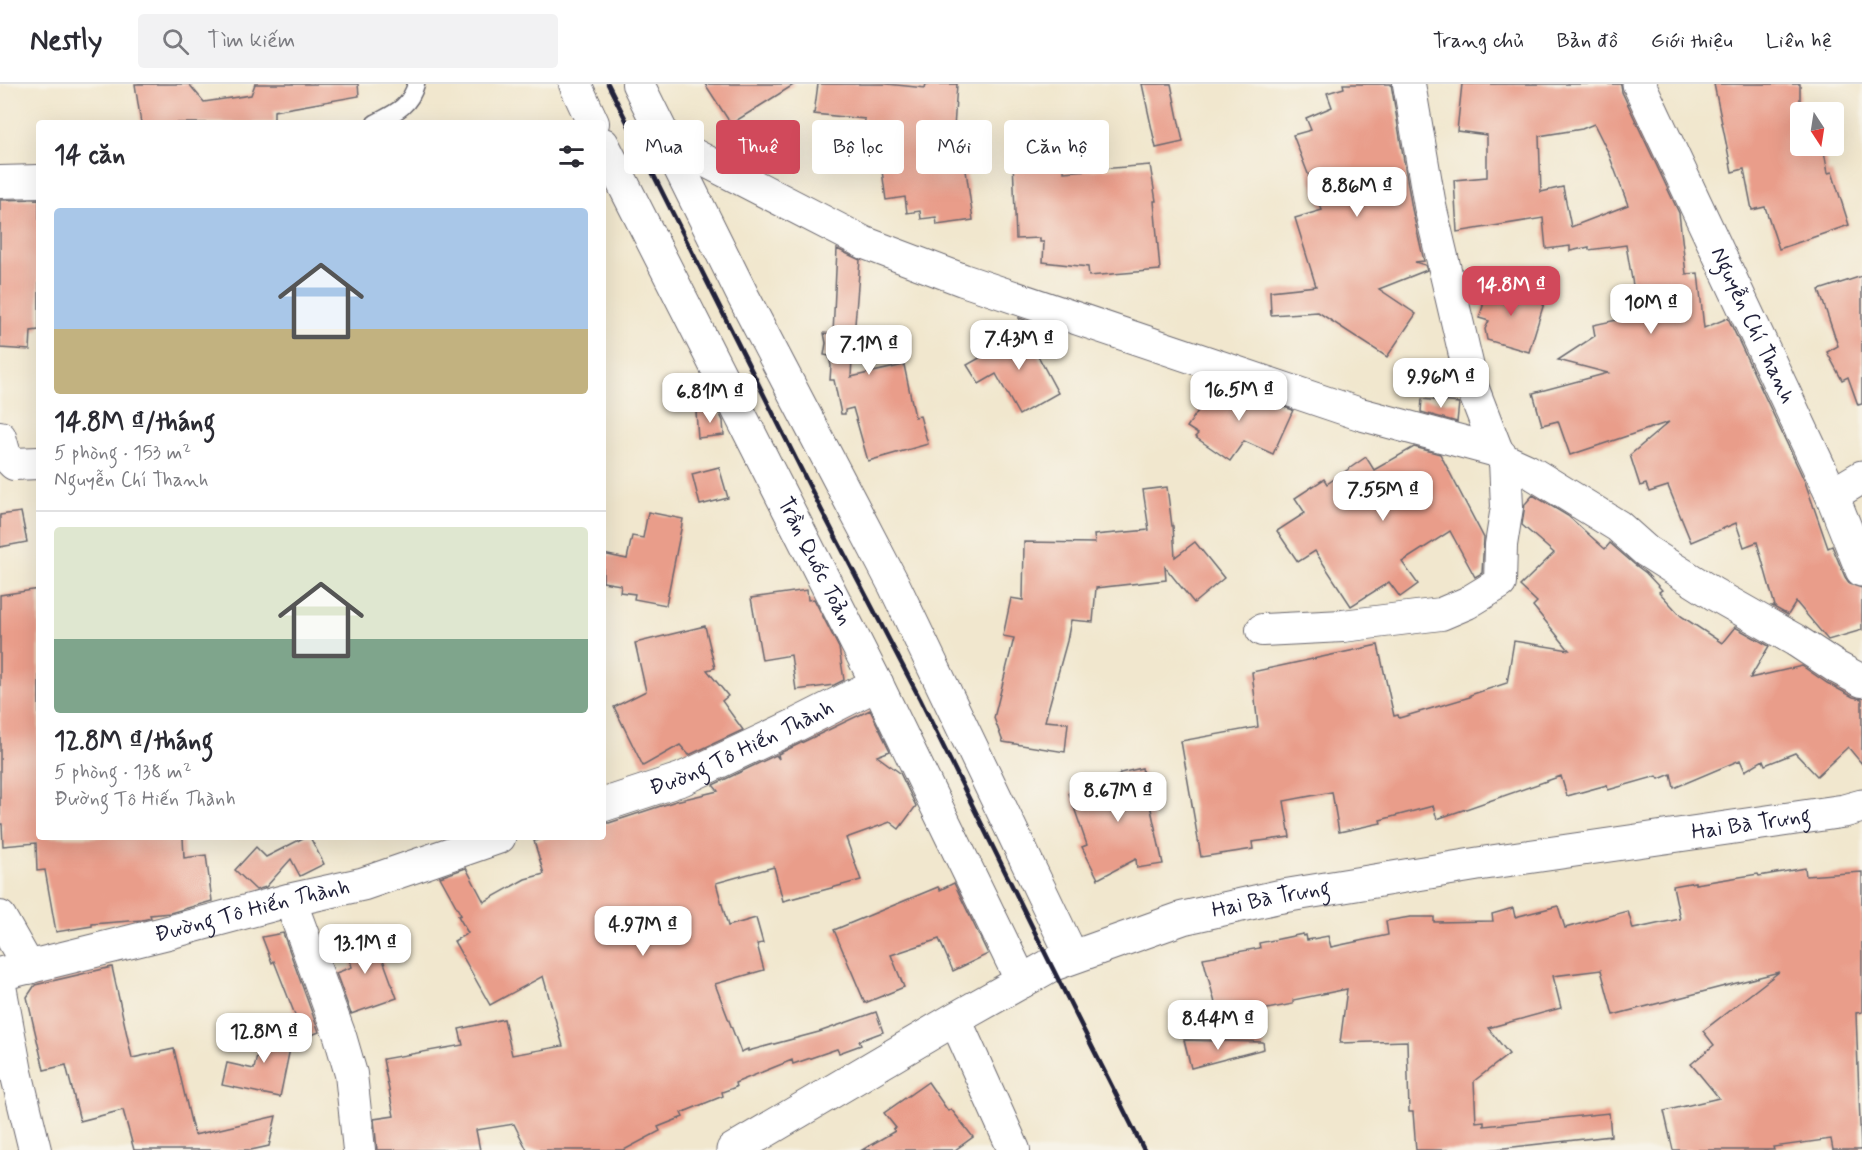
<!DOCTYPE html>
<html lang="vi">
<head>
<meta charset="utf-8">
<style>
  body { margin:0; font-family:Mynerve,sans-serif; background:#f2f2f3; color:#2b2b33; height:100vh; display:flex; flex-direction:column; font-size:22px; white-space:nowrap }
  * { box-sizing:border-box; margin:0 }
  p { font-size:20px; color:#7c7c81 }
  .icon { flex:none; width:33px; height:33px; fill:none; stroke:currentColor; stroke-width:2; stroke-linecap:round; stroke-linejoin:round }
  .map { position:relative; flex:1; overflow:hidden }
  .drawer { position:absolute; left:36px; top:36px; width:570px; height:720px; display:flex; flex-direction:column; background:#fff; border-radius:6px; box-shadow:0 6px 24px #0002 }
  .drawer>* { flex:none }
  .guide { position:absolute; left:624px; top:36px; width:570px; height:54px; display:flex; gap:12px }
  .needle { width:39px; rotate:168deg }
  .buttons { position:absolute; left:1790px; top:18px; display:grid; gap:12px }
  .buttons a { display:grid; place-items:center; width:54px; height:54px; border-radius:6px; background:#fff; box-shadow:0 6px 24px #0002; font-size:30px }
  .price { position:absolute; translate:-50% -51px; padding:0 14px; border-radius:12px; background:#fff; color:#222; font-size:20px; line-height:39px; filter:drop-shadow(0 2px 3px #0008) }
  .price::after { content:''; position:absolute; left:50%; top:36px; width:18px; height:14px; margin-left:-9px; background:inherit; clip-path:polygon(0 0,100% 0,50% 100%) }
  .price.selected { background:#d1495b; color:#fff }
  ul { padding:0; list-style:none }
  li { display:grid; align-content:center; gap:12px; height:318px; padding:0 18px }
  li+li { border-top:2px solid #e1e1e2 }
  li span { display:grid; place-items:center; height:186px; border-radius:6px; color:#555 }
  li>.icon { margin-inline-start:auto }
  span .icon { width:108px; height:108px; fill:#fffc; stroke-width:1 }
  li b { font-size:26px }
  h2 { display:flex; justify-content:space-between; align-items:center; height:72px; padding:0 18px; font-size:26px }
  .pill { padding:0 21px; border-radius:6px; background:#fff; box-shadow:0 6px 24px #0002; font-size:21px; line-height:54px }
  .pill.selected { background:#d1495b; color:#fff }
  header { display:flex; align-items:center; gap:36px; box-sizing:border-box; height:84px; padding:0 30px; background:#fff; border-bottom:2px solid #e1e1e2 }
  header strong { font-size:28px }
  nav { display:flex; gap:33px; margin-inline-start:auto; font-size:21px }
  .search { width:420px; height:54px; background:#f2f2f3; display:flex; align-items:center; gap:15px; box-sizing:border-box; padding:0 21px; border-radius:6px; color:#7c7c81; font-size:22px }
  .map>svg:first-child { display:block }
</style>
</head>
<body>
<header>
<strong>Nestly</strong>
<div class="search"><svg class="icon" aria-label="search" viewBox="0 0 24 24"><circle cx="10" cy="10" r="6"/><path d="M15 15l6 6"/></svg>Tìm kiếm</div>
<nav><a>Trang chủ</a><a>Bản đồ</a><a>Giới thiệu</a><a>Liên hệ</a></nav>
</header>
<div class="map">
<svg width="1862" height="1066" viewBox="0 0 1862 1066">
  <rect width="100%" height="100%" fill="#f7f3e8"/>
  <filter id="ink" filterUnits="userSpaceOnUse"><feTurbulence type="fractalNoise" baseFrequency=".0167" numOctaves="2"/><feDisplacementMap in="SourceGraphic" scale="12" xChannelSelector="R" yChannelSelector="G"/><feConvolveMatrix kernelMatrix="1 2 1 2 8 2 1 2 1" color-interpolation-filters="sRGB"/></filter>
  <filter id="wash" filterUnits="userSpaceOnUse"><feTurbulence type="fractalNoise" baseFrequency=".008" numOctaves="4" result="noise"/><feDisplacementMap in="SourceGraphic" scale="24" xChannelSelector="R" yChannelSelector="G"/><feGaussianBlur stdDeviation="1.35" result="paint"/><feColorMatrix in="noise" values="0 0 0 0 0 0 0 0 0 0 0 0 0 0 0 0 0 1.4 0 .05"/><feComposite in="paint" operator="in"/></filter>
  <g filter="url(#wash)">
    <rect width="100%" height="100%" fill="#f1e7ce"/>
    <g id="blocks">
      <g fill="#e99d8a" fill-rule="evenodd">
        <path d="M135,0H189L204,18L251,11L255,0H358L359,12L274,27V39H141Z"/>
        <path d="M705,0H795L731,40Z"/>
        <path d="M818,0H887L925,4L926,0H957L953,59L962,58L973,136L937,141L936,133L921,135L920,127L907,129L905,113L886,116L877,50L864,49L865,35L814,30Z"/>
        <path d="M1142,0H1171L1183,58L1156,64Z"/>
        <path d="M1343,0H1391L1412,125L1424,177L1415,178L1425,181L1427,186L1379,205L1416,230L1387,273L1318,228L1271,231L1270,207L1316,202L1295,134L1322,126L1293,51L1311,46L1306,34L1332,23L1327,9L1344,4Z"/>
        <path d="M1462,0H1621L1622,8L1679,129L1686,190L1698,189L1704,244L1728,234L1805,398L1828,464L1832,462L1845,493L1850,500L1862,504V546L1828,556L1796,518L1788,531L1772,522H1775L1757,458L1744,463L1736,439L1691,458L1668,402L1649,408L1646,400L1640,402L1630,371L1669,338L1570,371L1558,337L1542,341L1533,309L1608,289L1558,276L1595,252L1593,241L1622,235V232L1638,230L1626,161L1589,166V163L1570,167V162L1546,165L1543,134L1457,148L1454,96L1487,93V51L1457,47ZM1594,40L1608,68L1628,121L1571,143L1563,103L1541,108L1539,52L1582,45Z"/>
        <path d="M1714,0H1800V62H1823L1828,89L1832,88L1849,141L1779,165L1765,123L1752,126L1744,85L1732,88Z"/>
        <path d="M1063,48L1064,88L1150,81L1156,117H1154L1160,186L1089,192L1088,183L1043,178L1044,158H1040V154L1016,155L1012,50Z"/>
        <path d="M39,115V246L31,247L30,266L0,264V116Z"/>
        <path d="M837,165L860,176L854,253L893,258L890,278L852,274L851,293L904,281L915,333L920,332L928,360L868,377L853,324L845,326V330H841L834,296H830L831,282L829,272L824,271L826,259L824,249L833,250Z"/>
        <path d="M1862,192V320L1858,321L1848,293L1842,296L1827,268L1838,262L1819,206Z"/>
        <path d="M1502,203L1545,216L1529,268L1487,256L1485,245L1489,237L1479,234L1483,222L1481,205Z"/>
        <path d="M1019,234L1033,239L1046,262L1036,268L1058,309L1019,331L996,290L979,300L967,281L983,272L1020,269Z"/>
        <path d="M1216,300L1293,326L1273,370L1244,357L1230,377L1195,353L1198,350L1187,343Z"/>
        <path d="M1422,315L1459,319L1457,338L1421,328Z"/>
        <path d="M718,326L723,337L724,351L698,354L696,328Z"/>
        <path d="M1414,363L1440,370L1484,454L1482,489L1475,493L1450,447L1402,478L1418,500L1400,513L1389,498L1351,522L1315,467L1298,478L1277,447L1305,429L1295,414L1324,395L1327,400L1366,373L1374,386Z"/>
        <path d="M719,383L728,414L700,421L692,390Z"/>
        <path d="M1167,403L1172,442H1173L1175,473L1195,458L1224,494L1194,519L1165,483L1166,496L1096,504L1093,538L1071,536L1067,557L1045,637L1068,639L1065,668L1003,658L994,634L1014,554L1003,552L1011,514L1023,516L1024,458L1095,459L1094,451L1149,446L1143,406Z"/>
        <path d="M1533,411L1568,432L1605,465L1610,459L1634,480L1646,489L1662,506L1659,508L1681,532L1722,559L1735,543L1769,562L1750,594L1802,582L1827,599L1853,613L1862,615V680L1848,663L1817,692L1795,669L1765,681L1763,676L1745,687L1740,676L1674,704L1671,690L1659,695L1657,692L1608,706L1607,701L1567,712L1561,692L1437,735L1433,722L1380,736L1381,739L1339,748L1332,708L1284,717L1290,753L1252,758L1253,765L1201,773L1181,657L1258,643L1252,588L1378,561L1394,632L1398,631L1399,634L1470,613V611L1507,599L1514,557L1569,566L1533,522L1537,518L1520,502L1554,469L1522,441L1525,420Z"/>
        <path d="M21,428L27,458L0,463V431Z"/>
        <path d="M648,428L683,435L666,521L634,515L635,510L620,508L621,501L603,498V470L627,475L632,452L643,454Z"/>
        <path d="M39,505V753H183L184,774L206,771L212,817L170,829L150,831L151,834L142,836L92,840V842L56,848L45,786L37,787L36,759L3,762L2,740H0V511Z"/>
        <path d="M807,506L808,516L814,515L839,564L844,596L834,601L796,606L791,571L762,576L751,514Z"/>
        <path d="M705,542L715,584L707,586L728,612L722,617L743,646L689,671L680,661L643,682L614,623L646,607L635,559Z"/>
        <path d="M870,626L890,667L877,672L900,689L916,722L899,745L890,738L846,754L861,796L783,817L774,783L716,799L728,842L756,834L763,859L757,860L764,886L715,900L741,968L748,965V967L819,948L876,928L883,948L859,957L861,961L839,969L837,965L793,980L792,976L735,999L736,1003L722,1008L723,1012L681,1029L683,1033L658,1043L660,1047L624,1066H527L514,1040L476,1046L480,1066H377L374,1035L394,1032L383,975L463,961L459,945L504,935L512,971L563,962L543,892L490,921L454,857L468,849L458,832L461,831L440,793L466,784L484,818L525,795L544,790L534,757L550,753H603V739H609L676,717L718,707L713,701L776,671L779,675L778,670Z"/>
        <path d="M1142,684L1163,780L1137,784L1136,775L1098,795L1082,763L1087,761L1069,709L1120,691V689Z"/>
        <path d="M305,753H312L311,755L324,780L300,792L291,775L266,803L256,806L235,786L256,763L266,773Z"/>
        <path d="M1805,784L1806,792L1862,788V928L1856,929L1861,1066H1833L1831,1055L1773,1063L1774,1066H1673L1664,1027L1719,1014L1691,980L1714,961L1703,947L1779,888L1613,931L1601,886L1553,892L1561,924L1488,944L1509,970L1474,997L1476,1038L1484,1037V1042L1609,1029L1611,1052L1487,1066H1416L1413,1028H1409L1407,957L1340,959L1347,905L1293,916V920L1219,934L1203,874L1260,864L1259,859L1303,850V852L1306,851L1307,856L1328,852L1331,863L1388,851L1386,837L1410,833H1434V838L1493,837L1492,830L1513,824L1515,833L1558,822L1565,844L1628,827L1633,845L1680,835L1673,802L1695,798V800L1758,790L1759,792Z"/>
        <path d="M954,799L988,870L953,887L939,855L891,871L904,903L865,919L834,846L938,803L940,806Z"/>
        <path d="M369,846L378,874L382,873L397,914L351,930L336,889L352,883L343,854Z"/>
        <path d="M283,849L319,948L304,954L274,877L272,879L262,853Z"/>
        <path d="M112,883L132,974L174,965L194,1051L276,1032L269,1062L251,1066H134L123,1026L80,1037L66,981L44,986L27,913L35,901Z"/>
        <path d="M264,939L294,945L280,1013L222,1001L227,979L254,985Z"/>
        <path d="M1184,956L1263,958L1264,965L1191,984Z"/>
        <path d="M928,998L948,1027L951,1025L973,1053L955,1066H862L895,1047L893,1045L896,1044L884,1029Z"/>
      </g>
    </g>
  </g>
  <g filter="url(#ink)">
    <use href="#blocks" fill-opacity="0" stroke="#6a676e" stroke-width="1.5"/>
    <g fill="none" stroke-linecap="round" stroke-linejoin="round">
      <defs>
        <path id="lane" d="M375,39C394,29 410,23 416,0"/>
        <g id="street">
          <path d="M575,0L593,39"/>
          <path d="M638,0L744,214L894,501L1072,872"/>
          <path d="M1409,0L1430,122L1473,305L1497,367"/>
          <path d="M667,57L865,159L963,196L1360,330L1497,367L1505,376L1527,386L1618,442L1646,467L1714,510L1795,556L1836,583L1862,597"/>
          <path id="s1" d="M603,60L877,600L1022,898"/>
          <path d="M0,98L39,97"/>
          <path d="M0,353L5,371L14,380L39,379"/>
          <path d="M1262,546L1343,542L1441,530L1467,519L1500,499L1501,461L1507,423L1505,376"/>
          <path d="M290,816L340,952L351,990L359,1066"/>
          <path d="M0,833L29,884"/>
          <path d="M0,902L16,988L35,1066"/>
          <path d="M955,935L1014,1066"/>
        </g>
        <g id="secondary">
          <path id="s2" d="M1639,0L1832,411L1862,486"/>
          <path d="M1832,411L1862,393"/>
          <path id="s3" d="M603,721L682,695L796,641L877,600"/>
          <path id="s4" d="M0,890L170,848L290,816L363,800L499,753"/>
          <path id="s5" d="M733,1066L955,935L1051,881L1183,834L1277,813L1478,780L1844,727L1862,722"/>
        </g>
      </defs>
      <use href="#lane" stroke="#6a676e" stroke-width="19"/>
      <use href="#street" stroke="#6a676e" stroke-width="34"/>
      <use href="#secondary" stroke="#6a676e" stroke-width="35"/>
      <use href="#lane" stroke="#fff" stroke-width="16"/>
      <use href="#street" stroke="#fff" stroke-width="32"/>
      <use href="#secondary" stroke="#fff" stroke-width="33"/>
      <path stroke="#22223b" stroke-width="4.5" d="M608,0L822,427L920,615L1051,881L1144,1066"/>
    </g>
  </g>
  <g text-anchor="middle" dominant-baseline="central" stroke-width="4.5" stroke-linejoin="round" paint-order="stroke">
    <g font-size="22" fill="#22223b" stroke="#f7f3e8">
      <text stroke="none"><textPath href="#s2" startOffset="267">Nguyễn Chí Thanh</textPath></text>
      <text stroke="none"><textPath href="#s1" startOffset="468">Trần Quốc Toản</textPath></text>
      <text stroke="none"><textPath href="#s3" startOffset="150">Đường Tô Hiến Thành</textPath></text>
      <text stroke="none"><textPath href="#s5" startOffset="1084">Hai Bà Trưng</textPath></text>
      <text stroke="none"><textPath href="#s5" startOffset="598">Hai Bà Trưng</textPath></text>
      <text stroke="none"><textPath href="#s4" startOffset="260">Đường Tô Hiến Thành</textPath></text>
    </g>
  </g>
</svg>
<div class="buttons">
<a><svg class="needle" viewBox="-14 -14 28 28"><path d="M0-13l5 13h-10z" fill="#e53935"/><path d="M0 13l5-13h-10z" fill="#7c7c81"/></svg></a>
</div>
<b class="price" style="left:1357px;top:134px">8.86M ₫</b>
<b class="price selected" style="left:1511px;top:233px">14.8M ₫</b>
<b class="price" style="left:1651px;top:251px">10M ₫</b>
<b class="price" style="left:1019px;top:287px">7.43M ₫</b>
<b class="price" style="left:869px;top:292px">7.1M ₫</b>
<b class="price" style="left:1441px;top:325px">9.96M ₫</b>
<b class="price" style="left:1239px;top:338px">16.5M ₫</b>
<b class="price" style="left:710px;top:340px">6.81M ₫</b>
<b class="price" style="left:1383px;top:438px">7.55M ₫</b>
<b class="price" style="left:1118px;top:739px">8.67M ₫</b>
<b class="price" style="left:643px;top:873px">4.97M ₫</b>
<b class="price" style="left:365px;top:891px">13.1M ₫</b>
<b class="price" style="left:1218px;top:967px">8.44M ₫</b>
<b class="price" style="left:264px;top:980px">12.8M ₫</b>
<div class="guide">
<a class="pill">Mua</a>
<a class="pill selected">Thuê</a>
<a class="pill">Bộ lọc</a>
<a class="pill">Mới</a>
<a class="pill">Căn hộ</a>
</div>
<section class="drawer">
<h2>14 căn<svg class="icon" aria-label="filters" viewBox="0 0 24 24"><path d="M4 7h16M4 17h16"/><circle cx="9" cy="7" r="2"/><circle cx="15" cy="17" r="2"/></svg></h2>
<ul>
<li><span style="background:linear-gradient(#a9c7e8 65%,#c2b280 0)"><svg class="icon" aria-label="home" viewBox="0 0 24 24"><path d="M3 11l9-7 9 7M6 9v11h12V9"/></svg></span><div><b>14.8M ₫/tháng</b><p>5 phòng · 153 m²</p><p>Nguyễn Chí Thanh</p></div></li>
<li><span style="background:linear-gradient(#dfe7d0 60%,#7fa58c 0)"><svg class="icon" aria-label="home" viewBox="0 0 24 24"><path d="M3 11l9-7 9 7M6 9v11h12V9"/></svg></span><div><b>12.8M ₫/tháng</b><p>5 phòng · 138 m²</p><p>Đường Tô Hiến Thành</p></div></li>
</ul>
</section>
</div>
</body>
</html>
